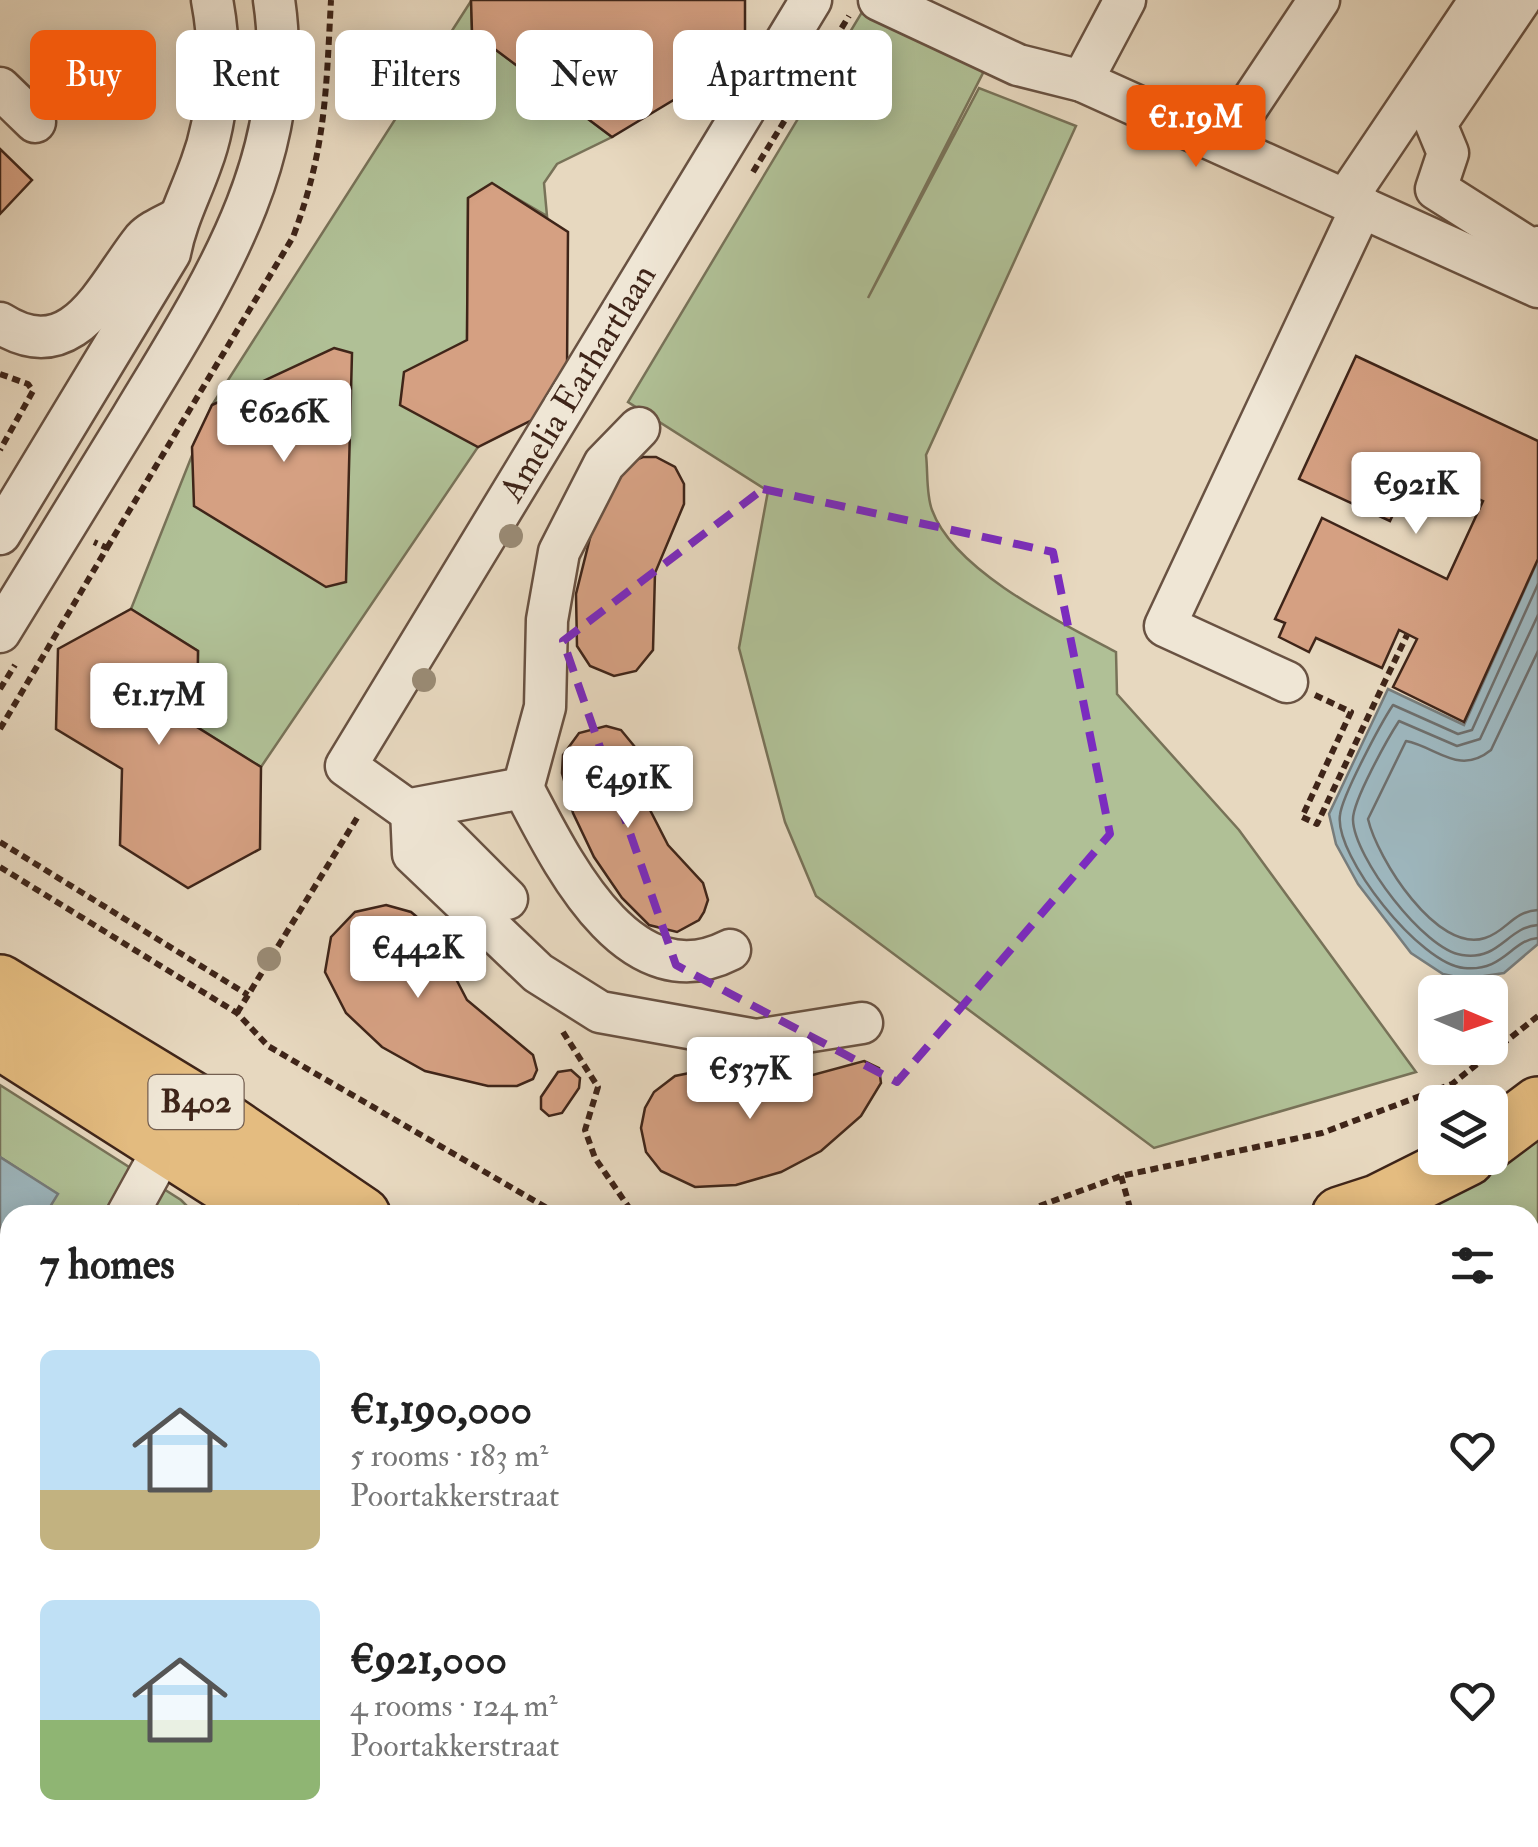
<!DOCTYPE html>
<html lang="en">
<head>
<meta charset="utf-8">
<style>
  body { margin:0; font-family:"IM FELL Double Pica",serif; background:#f6f6f6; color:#222; height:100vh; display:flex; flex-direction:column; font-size:38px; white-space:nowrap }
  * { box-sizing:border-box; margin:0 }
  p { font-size:32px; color:#767676 }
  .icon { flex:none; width:55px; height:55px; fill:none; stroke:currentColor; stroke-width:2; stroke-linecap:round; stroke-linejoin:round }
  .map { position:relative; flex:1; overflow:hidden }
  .panel { position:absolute; left:0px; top:1205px; width:1540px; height:642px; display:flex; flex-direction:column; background:#fff; border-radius:30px 30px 0 0; box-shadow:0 5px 25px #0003 }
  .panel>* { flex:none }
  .hud { position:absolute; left:30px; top:30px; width:1000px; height:90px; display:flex; gap:20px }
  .needle { width:65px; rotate:92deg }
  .controls { position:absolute; left:1418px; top:975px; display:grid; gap:20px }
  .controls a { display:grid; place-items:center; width:90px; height:90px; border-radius:15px; background:#fff; box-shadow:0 5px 25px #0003; font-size:50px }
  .price { position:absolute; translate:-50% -85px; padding:0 22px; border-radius:10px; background:#fff; color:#222; font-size:32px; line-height:65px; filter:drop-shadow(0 2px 5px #0008) }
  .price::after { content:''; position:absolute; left:50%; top:60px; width:30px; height:22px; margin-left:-15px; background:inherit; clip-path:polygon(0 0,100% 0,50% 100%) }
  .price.active { background:#ea580c; color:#fff }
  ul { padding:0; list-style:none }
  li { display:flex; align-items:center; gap:30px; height:250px; padding:0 40px }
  li span { display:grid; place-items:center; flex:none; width:280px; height:200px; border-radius:15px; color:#555 }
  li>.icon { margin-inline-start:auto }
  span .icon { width:120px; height:120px; fill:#fffc; stroke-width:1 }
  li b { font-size:42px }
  h2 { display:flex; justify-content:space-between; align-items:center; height:120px; padding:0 40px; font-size:42px }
  .chip { padding:0 35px; border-radius:15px; background:#fff; box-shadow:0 5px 25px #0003; font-size:35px; line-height:90px }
  .chip.active { background:#ea580c; color:#fff }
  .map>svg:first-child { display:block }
</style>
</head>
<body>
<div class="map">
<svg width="1538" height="1847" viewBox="0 0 1538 1847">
  <rect width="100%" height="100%" fill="#e7d8bf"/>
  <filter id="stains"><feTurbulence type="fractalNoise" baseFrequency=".002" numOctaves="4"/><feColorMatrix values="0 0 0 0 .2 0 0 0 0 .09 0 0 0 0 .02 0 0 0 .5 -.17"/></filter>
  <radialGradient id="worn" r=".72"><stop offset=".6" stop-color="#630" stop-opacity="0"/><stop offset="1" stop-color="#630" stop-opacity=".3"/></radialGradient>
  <g fill="#b0c096" stroke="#787258" stroke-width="2.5">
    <path d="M471,1L472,32L612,137L557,164L544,183L547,216L492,184L468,199L467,340L478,447L261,767L197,727L198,651L131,609L212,405Z"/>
    <path d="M862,12L985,69L868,298L979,88L1076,126L926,455C928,472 926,494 932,510C954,571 1061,623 1116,652L1117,694L1239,830L1416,1072L1154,1148L816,896L785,822L739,648L768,491L628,402Z"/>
    <path d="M0,1085L181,1200L196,1215H45L57,1194L0,1157Z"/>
    <path d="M1538,1125V1383L1530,1371V1215H1374Z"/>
    <path d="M10,1269V1426L0,1419V1285Z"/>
    <path d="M1530,1440L1538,1452V1779L1530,1811Z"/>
    <path d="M10,1444V1495L2,1504L10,1543V1613L0,1607V1463Z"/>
    <path d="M336,1838H414L412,1847H330Z"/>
    <path d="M574,1838H911L924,1847H562Z"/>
    <path d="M1096,1838H1523L1520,1847H1103Z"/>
  </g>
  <g fill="#9db6bd" stroke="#777c7b" stroke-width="2.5">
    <path d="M1538,560V944L1504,973L1465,979L1443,974L1411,953L1358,884L1336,844L1329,814L1388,689L1464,725Z"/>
    <path d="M0,1157L58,1194L45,1215H10V1258L0,1252Z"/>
  </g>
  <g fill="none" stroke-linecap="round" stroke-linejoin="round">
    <g stroke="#6e6e6b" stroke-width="2.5">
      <path d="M1538,584L1472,730L1458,734L1393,705C1381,723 1342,796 1340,815C1334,856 1421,965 1464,968C1504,972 1511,940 1538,938"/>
      <path d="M1538,615L1480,739L1457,746L1399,721C1388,738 1352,802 1353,820C1354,857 1424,950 1462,955C1500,961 1507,927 1538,925"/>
      <path d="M1538,651L1491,750C1459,776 1437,747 1406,741L1368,819C1377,858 1437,954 1485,938C1506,932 1513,911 1538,910"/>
    </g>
  </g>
  <g fill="#d5a082" stroke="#3f2519" stroke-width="2.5">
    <path d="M745,0V57L612,137L472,32L471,0Z"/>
    <path d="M0,149L32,180L0,214Z"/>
    <path d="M492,183L568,232L567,370L538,417L478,447L400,405L404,372L467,340L468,198Z"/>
    <path d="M334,348L352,353L346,582L326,587L194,506L192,447L212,405Z"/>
    <path d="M1356,356L1538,441V559L1464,722L1393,687L1417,639L1399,630L1382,668L1316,638L1309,652L1279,637L1285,623L1275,619L1322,518L1447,579L1483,501L1414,470L1390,521L1299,479Z"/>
    <path d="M643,457H656L675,467L684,484V504L655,573L653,650L636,671L614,676L590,666L577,646L576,594L594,522L628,463Z"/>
    <path d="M131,609L198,651L197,727L261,767L260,849L188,888L120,845L122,769L56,729L58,649Z"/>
    <path d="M606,726L621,730L635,747L647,804L668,845L703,883L708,900L704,912L699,920L677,932L649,925L622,898L594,857L573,813L562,773L563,755L579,733Z"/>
    <path d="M386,905L411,912L429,927L467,1000L533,1055L537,1070L533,1079L517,1086H488L425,1071L382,1047L346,1013L325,972L331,937L355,912Z"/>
    <path d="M864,1061L879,1068L881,1083L861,1116L821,1151L781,1172L736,1185L695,1187L661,1171L646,1152L641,1128L645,1108L654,1092L675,1076L704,1070L750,1081L787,1082Z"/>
    <path d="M571,1070L580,1078L579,1088L562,1113L549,1116L541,1109V1097L558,1072Z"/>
    <path d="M0,1252L10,1258V1269L0,1285Z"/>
    <path d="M0,1619L10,1625V1643L0,1659Z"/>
    <path d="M10,1797V1838H84L78,1847H0V1814Z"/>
    <path d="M169,1838H277L271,1847H163Z"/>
  </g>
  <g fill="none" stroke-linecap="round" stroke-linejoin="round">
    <defs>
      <g id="minor">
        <path d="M879,0L1018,65L1082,81L1538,287"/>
        <path d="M1520,0L1436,124L1448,153L1436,189L1532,250L1538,247"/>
        <path d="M1082,81L1125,0"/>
        <path d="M0,88L35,122"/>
        <path d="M1223,144L1319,0"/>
        <path d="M1346,199L1480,0"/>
        <path d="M0,323C74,370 106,286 143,240C151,231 166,225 177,219"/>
        <path d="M0,534L170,253C176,221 190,195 201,164C220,114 222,52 212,0"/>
        <path d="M0,632C44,560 88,488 132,417C209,289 298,157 274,0"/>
        <path d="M1287,682L1165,626L1362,206"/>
        <path d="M523,788L545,707L547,620L559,552L604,464L639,428"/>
        <path d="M507,899L444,836L346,766L811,0"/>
        <path d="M730,950C628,1002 561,860 523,788L411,809L413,854L538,973L600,1012L756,1040L862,1023"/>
        <path d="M127,1215L165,1146"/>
        <path d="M0,1377L10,1361"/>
      </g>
      <g id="highway">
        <path d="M0,983L199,1104L362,1215"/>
        <path d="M0,1041L273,1215"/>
        <path d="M1490,1141L1538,1105"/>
        <path d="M1340,1215L1377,1203L1467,1158"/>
        <path d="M1530,1401L1538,1412"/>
        <path d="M948,1838L956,1847"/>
        <path d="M1033,1838L1040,1847"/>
        <path d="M433,1847L435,1838"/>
        <path d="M526,1847L536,1838"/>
      </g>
    </defs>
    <use href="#minor" stroke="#695242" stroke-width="45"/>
    <use href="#highway" stroke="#3f2519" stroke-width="60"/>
    <g stroke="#3f2519" stroke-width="6" stroke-dasharray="8 5" stroke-linecap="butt">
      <path d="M753,172L849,16"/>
      <path d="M0,374L28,384L33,391L0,450"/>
      <path d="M107,548L293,237C326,149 326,92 331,0"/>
      <path d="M0,689L15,665"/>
      <path d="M1315,695L1351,712L1302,817L1317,824L1407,635"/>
      <path d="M0,729L107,548L94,542"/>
      <path d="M0,842L248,995"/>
      <path d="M0,867L237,1013L268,1046L559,1215"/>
      <path d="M237,1013L357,818"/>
      <path d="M563,1032L598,1087L585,1130L595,1158L634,1215"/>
      <path d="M1121,1176L1132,1215"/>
      <path d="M1015,1215L1121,1176L1322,1133L1452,1084L1538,1016"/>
      <path d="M1148,1838L1154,1847"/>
    </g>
    <use href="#minor" stroke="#efe6d5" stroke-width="40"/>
    <use href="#highway" stroke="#e4bc80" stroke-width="55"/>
  </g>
  <g fill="#9a8b75">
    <circle cx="511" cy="536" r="12"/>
    <circle cx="424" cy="680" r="12"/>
    <circle cx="269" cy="959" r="12"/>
  </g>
  <path fill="none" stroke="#7b2cbf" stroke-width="8" stroke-dasharray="20 12" stroke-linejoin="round" d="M763,489L1053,552L1110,834L897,1082L676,965L563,641Z"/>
  <g text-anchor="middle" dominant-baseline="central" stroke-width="10" stroke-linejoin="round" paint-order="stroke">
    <rect fill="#efe6d5" stroke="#745f51" stroke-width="2.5" x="148.5" y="1075" width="95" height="54" rx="8"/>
    <g font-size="32" font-weight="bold" fill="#3f2519">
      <text x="196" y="1102">B402</text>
    </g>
    <g font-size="35" fill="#3f2519" stroke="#efe6d5">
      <text transform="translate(578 383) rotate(-59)">Amelia Earhartlaan</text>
    </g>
  </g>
  <rect width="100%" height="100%" filter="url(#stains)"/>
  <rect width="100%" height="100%" fill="url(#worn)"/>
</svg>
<div class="controls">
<a><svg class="needle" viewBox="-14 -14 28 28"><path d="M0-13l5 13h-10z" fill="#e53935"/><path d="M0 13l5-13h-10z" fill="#767676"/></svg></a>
<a><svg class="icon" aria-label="layers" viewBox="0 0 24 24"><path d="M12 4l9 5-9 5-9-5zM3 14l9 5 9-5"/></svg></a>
</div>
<b class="price active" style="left:1196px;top:170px">€1.19M</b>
<b class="price" style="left:284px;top:465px">€626K</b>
<b class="price" style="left:1416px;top:537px">€921K</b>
<b class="price" style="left:159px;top:748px">€1.17M</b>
<b class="price" style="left:628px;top:831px">€491K</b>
<b class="price" style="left:418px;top:1001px">€442K</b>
<b class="price" style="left:750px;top:1122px">€537K</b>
<div class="hud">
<a class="chip active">Buy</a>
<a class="chip">Rent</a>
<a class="chip">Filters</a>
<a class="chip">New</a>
<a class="chip">Apartment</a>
</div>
<section class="panel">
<h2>7 homes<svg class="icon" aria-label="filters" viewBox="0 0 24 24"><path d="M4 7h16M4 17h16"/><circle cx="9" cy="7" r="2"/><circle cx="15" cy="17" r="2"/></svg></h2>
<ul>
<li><span style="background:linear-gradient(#bfe0f5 70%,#c2b280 0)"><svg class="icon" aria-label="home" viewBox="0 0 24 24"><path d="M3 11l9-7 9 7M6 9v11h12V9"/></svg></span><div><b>€1,190,000</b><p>5 rooms · 183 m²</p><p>Poortakkerstraat</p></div><svg class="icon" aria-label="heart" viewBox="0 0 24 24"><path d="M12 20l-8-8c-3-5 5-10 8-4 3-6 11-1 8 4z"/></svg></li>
<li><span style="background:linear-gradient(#bfe0f5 60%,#8fb573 0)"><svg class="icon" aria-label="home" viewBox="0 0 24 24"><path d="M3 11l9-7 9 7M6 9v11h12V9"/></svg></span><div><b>€921,000</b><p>4 rooms · 124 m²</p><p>Poortakkerstraat</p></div><svg class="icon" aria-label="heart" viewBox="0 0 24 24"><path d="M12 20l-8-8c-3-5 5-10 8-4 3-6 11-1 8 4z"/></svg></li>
</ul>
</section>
</div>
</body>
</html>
